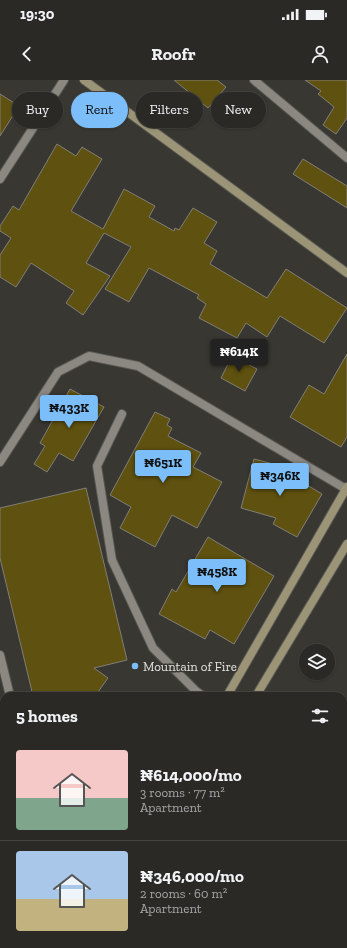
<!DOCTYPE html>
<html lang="en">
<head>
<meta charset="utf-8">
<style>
  body { margin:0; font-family:"Zilla Slab",serif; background:#32312d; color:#f1f3f6; height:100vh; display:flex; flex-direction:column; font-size:15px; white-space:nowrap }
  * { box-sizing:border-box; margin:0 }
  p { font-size:13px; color:#a5a6a7 }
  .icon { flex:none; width:22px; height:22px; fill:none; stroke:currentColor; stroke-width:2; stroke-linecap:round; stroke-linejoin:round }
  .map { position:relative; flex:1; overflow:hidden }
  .panel { position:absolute; left:0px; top:612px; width:347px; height:256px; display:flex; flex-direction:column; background:#2a2925; border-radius:12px 12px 0 0; box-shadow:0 1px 3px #0004,0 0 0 1px #464542 }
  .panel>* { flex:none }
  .guide { position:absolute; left:12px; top:12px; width:323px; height:36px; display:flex; gap:8px }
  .tools { position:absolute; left:299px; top:564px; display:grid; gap:8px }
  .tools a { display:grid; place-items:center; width:36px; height:36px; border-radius:50%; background:#2a2925; box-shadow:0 1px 3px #0004,0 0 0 1px #464542; font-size:20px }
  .price { position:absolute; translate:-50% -34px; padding:0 9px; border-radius:4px; background:#7cbef9; color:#111; font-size:13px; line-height:26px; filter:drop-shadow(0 1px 2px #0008) }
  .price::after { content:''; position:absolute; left:50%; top:24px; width:12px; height:9px; margin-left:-6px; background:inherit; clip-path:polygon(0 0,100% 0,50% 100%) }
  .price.selected { background:#222; color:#fff }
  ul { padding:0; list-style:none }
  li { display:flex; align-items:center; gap:12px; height:100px; padding:0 16px }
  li+li { border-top:1px solid #464542 }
  li span { display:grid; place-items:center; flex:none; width:112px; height:80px; border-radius:4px; color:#555 }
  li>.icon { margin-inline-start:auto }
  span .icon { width:48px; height:48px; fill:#fffc; stroke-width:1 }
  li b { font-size:17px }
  h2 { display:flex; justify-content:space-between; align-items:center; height:48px; padding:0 16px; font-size:17px }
  .tag { padding:0 14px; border-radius:18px; background:#2a2925; box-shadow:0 1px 3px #0004,0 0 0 1px #464542; font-size:14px; line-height:36px }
  .tag.selected { background:#7cbef9; color:#111 }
  .status { display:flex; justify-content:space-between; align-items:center; height:28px; padding:0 20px; background:#2a2925; direction:ltr }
  .status svg { height:11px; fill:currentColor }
  header { display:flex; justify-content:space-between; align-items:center; height:52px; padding:0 16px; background:#2a2925; font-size:18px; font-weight:700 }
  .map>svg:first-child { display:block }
</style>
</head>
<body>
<div class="status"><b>19:30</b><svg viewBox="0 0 49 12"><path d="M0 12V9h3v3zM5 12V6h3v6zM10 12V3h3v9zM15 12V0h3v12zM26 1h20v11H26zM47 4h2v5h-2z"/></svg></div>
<header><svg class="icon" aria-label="back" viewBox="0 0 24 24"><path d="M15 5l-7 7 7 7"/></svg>Roofr<svg class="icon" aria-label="person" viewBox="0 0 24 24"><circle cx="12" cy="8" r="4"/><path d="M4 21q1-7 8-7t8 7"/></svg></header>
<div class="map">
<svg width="347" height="868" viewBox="0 0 347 868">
  <rect width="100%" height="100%" fill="#383731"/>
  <g fill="#5f510f" stroke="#807e78">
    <path d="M174,0H217L226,7L208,28Z"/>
    <path d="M305,0H347V38L336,54L323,45L334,27L318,14L321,11Z"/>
    <path d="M0,14L19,26L0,56Z"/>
    <path d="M57,64L76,76L82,67L102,79L71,131L103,149L124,109L155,126L149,137L174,151L175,148L179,150L193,128L217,142L204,163L217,171L210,184L267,218L286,189L347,228L324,263L280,236L267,257L246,243L237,258L199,238L206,224L197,218L199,215L149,188L129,222L105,209L131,167L104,153L86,183L110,196L83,235L66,223L74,211L31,183L16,207L0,197V175L11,158L0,151V146L13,126L19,130Z"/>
    <path d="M303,79L347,106V128L293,94Z"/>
    <path d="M347,274V357L341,367L290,337L309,305L324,314Z"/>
    <path d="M232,276L257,289L245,311L221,298Z"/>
    <path d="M70,309L104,327L73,381L59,373L47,392L34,384L45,366L40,363Z"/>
    <path d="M155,332L170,339L167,345L172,348L168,356L201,373L193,387L222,402L197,448L172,435L155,467L120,448L131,427L110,415Z"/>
    <path d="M254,379L277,385L276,388L282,390L322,414L297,457L273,444L276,438L241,428Z"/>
    <path d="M86,408L127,580L94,588L108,598L95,616H33L0,478V428Z"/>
    <path d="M208,457L274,496L234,564L210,550L205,559L159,534L172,509L176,512Z"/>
  </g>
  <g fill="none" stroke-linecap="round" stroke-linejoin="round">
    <defs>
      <path id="lane" d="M122,334L97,386L112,480L153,568L196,611L203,616"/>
      <g id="street">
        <path d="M254,0L347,78"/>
        <path d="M0,99L64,0"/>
        <path d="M0,382L58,292L89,276L138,286L346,409"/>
        <path d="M0,575L10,616"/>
        <path d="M343,731L347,725"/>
        <path d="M343,748L347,751"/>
        <path d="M164,864L171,868"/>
      </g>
      <g id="secondary">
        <path d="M84,0L347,193"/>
        <path d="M227,616L347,407"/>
        <path d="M256,616L347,464"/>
        <path d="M68,868L71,864"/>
        <path d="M107,868L109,864"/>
      </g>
    </defs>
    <use href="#lane" stroke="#575551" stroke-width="10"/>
    <use href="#street" stroke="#575551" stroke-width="10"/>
    <use href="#secondary" stroke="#575551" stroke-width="10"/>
    <use href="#lane" stroke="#8a8881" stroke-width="8"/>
    <use href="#street" stroke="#8a8881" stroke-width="8"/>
    <use href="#secondary" stroke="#9b9476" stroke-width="8"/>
  </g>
  <circle fill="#7cbef9" stroke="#383731" stroke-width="1.5" cx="135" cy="586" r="4"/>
  <g text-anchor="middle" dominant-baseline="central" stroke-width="3" stroke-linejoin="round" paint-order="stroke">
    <g font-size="13" fill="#e5e4e0" stroke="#383731" text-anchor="start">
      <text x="143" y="586">Mountain of Fire</text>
    </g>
  </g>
</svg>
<div class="tools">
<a><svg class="icon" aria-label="layers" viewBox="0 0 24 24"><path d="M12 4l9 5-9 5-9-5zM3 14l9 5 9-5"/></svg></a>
</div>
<b class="price selected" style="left:239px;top:293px">₦614K</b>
<b class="price" style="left:69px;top:349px">₦433K</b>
<b class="price" style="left:163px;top:404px">₦651K</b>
<b class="price" style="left:280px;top:417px">₦346K</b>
<b class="price" style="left:217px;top:513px">₦458K</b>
<div class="guide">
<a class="tag">Buy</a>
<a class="tag selected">Rent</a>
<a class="tag">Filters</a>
<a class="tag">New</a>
</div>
<section class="panel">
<h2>5 homes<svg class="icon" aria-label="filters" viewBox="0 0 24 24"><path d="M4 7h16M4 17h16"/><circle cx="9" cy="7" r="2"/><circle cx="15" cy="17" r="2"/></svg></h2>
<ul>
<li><span style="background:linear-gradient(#f6c9c9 60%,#7fa58c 0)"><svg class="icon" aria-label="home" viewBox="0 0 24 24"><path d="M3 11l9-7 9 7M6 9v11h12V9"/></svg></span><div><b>₦614,000/mo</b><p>3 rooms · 77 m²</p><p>Apartment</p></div></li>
<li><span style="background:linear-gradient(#a9c7e8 60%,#c2b280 0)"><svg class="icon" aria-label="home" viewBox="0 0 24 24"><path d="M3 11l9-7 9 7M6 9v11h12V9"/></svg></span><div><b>₦346,000/mo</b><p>2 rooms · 60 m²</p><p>Apartment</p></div></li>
</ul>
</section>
</div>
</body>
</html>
